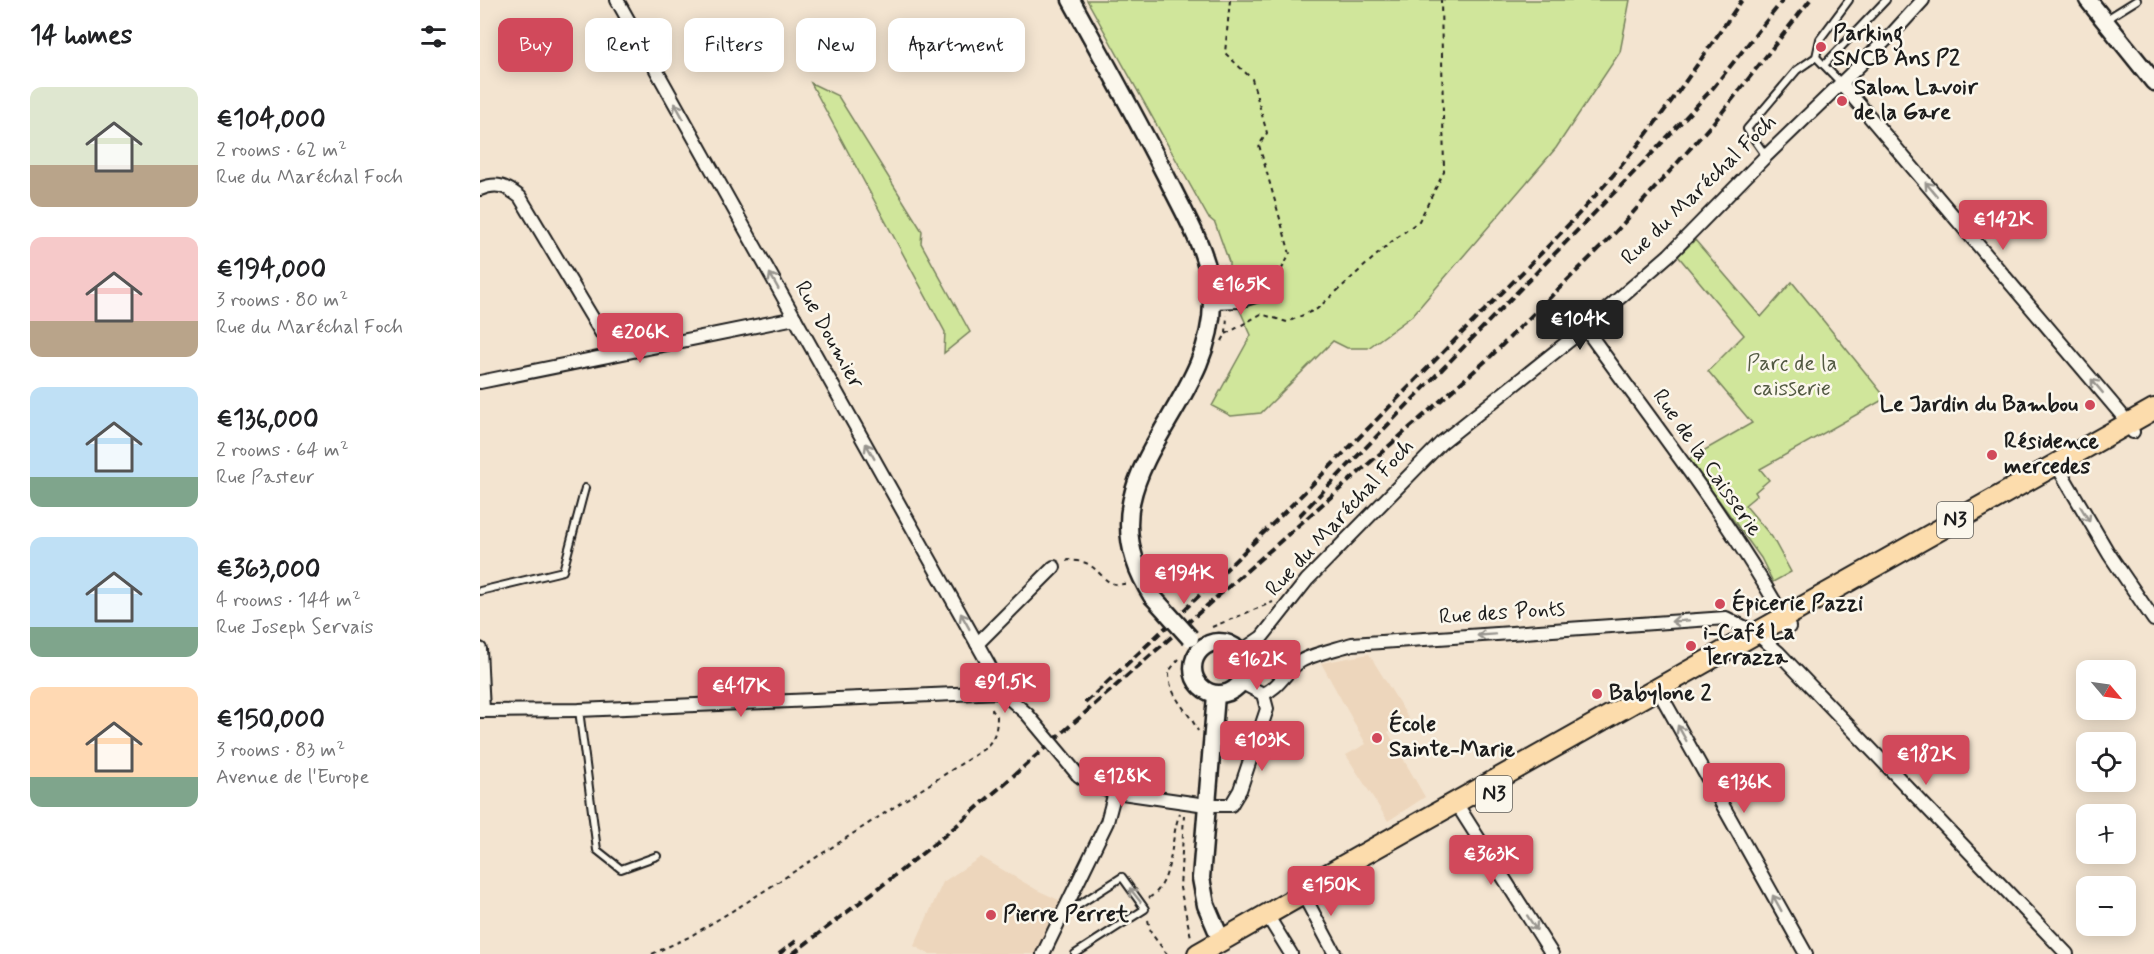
<!DOCTYPE html>
<html lang="en">
<head>
<meta charset="utf-8">
<style>
  body { margin:0; font-family:Mynerve,sans-serif; background:#f2f2f2; color:#202124; height:100vh; display:flex; flex-direction:column; font-size:22px; white-space:nowrap }
  * { box-sizing:border-box; margin:0 }
  p { font-size:20px; color:#757577 }
  .icon { flex:none; width:33px; height:33px; fill:none; stroke:currentColor; stroke-width:2; stroke-linecap:round; stroke-linejoin:round }
  .map { position:relative; flex:1; overflow:hidden }
  .side { display:flex; flex-direction:column; background:#fff; width:480px }
  .side>* { flex:none }
  .guide { position:absolute; left:18px; top:18px; width:570px; height:54px; display:flex; gap:12px }
  .needle { width:39px; rotate:119deg }
  .buttons { position:absolute; left:1596px; top:660px; display:grid; gap:12px }
  .buttons a { display:grid; place-items:center; width:60px; height:60px; border-radius:12px; background:#fff; box-shadow:0 3px 15px #0003; font-size:30px }
  .price { position:absolute; translate:-50% -51px; padding:0 14px; border-radius:6px; background:#d1495b; color:#fff; font-size:20px; line-height:39px; filter:drop-shadow(0 2px 3px #0008) }
  .price::after { content:''; position:absolute; left:50%; top:36px; width:18px; height:14px; margin-left:-9px; background:inherit; clip-path:polygon(0 0,100% 0,50% 100%) }
  .price.active { background:#222; color:#fff }
  ul { padding:0; list-style:none }
  li { display:flex; align-items:center; gap:18px; height:150px; padding:0 30px }
  li span { display:grid; place-items:center; flex:none; width:168px; height:120px; border-radius:12px; color:#555 }
  li>.icon { margin-inline-start:auto }
  span .icon { width:72px; height:72px; fill:#fffc; stroke-width:1 }
  li b { font-size:26px }
  h2 { display:flex; justify-content:space-between; align-items:center; height:72px; padding:0 30px; font-size:26px }
  .tag { padding:0 21px; border-radius:12px; background:#fff; box-shadow:0 3px 15px #0003; font-size:21px; line-height:54px }
  .tag.active { background:#d1495b; color:#fff }
  main { display:flex; flex:1; min-height:0 }
  .map>svg:first-child { display:block }
</style>
</head>
<body>
<main>
<section class="side">
<h2>14 homes<svg class="icon" aria-label="filters" viewBox="0 0 24 24"><path d="M4 7h16M4 17h16"/><circle cx="9" cy="7" r="2"/><circle cx="15" cy="17" r="2"/></svg></h2>
<ul>
<li><span style="background:linear-gradient(#dfe7d0 65%,#b9a48a 0)"><svg class="icon" aria-label="home" viewBox="0 0 24 24"><path d="M3 11l9-7 9 7M6 9v11h12V9"/></svg></span><div><b>€104,000</b><p>2 rooms · 62 m²</p><p>Rue du Maréchal Foch</p></div></li>
<li><span style="background:linear-gradient(#f6c9c9 70%,#b9a48a 0)"><svg class="icon" aria-label="home" viewBox="0 0 24 24"><path d="M3 11l9-7 9 7M6 9v11h12V9"/></svg></span><div><b>€194,000</b><p>3 rooms · 80 m²</p><p>Rue du Maréchal Foch</p></div></li>
<li><span style="background:linear-gradient(#bfe0f5 75%,#7fa58c 0)"><svg class="icon" aria-label="home" viewBox="0 0 24 24"><path d="M3 11l9-7 9 7M6 9v11h12V9"/></svg></span><div><b>€136,000</b><p>2 rooms · 64 m²</p><p>Rue Pasteur</p></div></li>
<li><span style="background:linear-gradient(#bfe0f5 75%,#7fa58c 0)"><svg class="icon" aria-label="home" viewBox="0 0 24 24"><path d="M3 11l9-7 9 7M6 9v11h12V9"/></svg></span><div><b>€363,000</b><p>4 rooms · 144 m²</p><p>Rue Joseph Servais</p></div></li>
<li><span style="background:linear-gradient(#ffd9b3 75%,#7fa58c 0)"><svg class="icon" aria-label="home" viewBox="0 0 24 24"><path d="M3 11l9-7 9 7M6 9v11h12V9"/></svg></span><div><b>€150,000</b><p>3 rooms · 83 m²</p><p>Avenue de l'Europe</p></div></li>
</ul>
</section>
<div class="map">
<svg width="1674" height="954" viewBox="0 0 1674 954">
  <rect width="100%" height="100%" fill="#f3e4d0"/>
  <filter id="ink" filterUnits="userSpaceOnUse"><feTurbulence type="fractalNoise" baseFrequency=".0167" numOctaves="2"/><feDisplacementMap in="SourceGraphic" scale="12" xChannelSelector="R" yChannelSelector="G"/><feConvolveMatrix kernelMatrix="1 2 1 2 8 2 1 2 1" color-interpolation-filters="sRGB"/></filter>
  <g filter="url(#ink)">
    <g fill="#edd6bc">
      <path d="M889,654L929,719L908,732L945,797L908,821L866,755L886,744L841,663Z"/>
      <path d="M501,857L557,890L581,901L556,954H449L434,946L463,882Z"/>
    </g>
    <g fill="#d0e69b" stroke="#76815c" stroke-width="1.5">
      <path d="M607,0H1150L1140,52L1076,148L932,316L888,348H867L853,341L781,413L751,416L732,406L771,335L749,286V262L735,223L728,217Z"/>
      <path d="M331,83L358,96L442,231L441,243L490,332L464,353L465,332Z"/>
      <path d="M1215,240L1281,317L1312,282L1406,398L1280,469L1289,480L1275,492L1277,495L1265,505L1292,537L1311,572L1293,582L1281,558L1209,459L1272,423L1228,371L1264,335L1198,256Z"/>
    </g>
    <g fill="none" stroke-linecap="round" stroke-linejoin="round">
      <defs>
        <g id="service">
          <path d="M1625,20L1657,0"/>
          <path d="M1336,57L1340,39L1369,0"/>
          <path d="M1344,65L1406,0"/>
          <path d="M1286,156L1267,129L1317,70L1336,57L1361,83"/>
          <path d="M0,591L83,571L105,488"/>
          <path d="M99,710L117,850L141,869L177,856"/>
          <path d="M586,913L642,877L665,909L595,954"/>
        </g>
        <g id="minor">
          <path d="M137,0L509,665L522,692L547,714"/>
          <path d="M1361,83L1641,414L1653,432"/>
          <path d="M0,189C17,182 26,186 40,197L134,354"/>
          <path d="M732,302L759,301L782,294"/>
          <path d="M1105,328C1175,426 1251,521 1309,627"/>
          <path d="M0,382L315,318"/>
          <path d="M1576,464L1629,554L1674,620"/>
          <path d="M497,644L574,567"/>
          <path d="M0,649L3,711"/>
          <path d="M760,652L782,637L827,580L961,443L1105,328L1189,255L1286,156L1412,34L1443,0"/>
          <path d="M1177,688L1326,954"/>
          <path d="M783,694C799,688 805,672 818,663C828,655 858,649 872,644L1246,618L1276,633L1298,652L1587,954"/>
          <path d="M0,711L99,710L522,692"/>
          <path d="M598,775L613,786L635,792L726,805H751L760,790L787,709L783,694L762,683"/>
          <path d="M976,803L1072,954"/>
          <path d="M823,894L855,954"/>
          <path d="M787,915L811,954"/>
          <path d="M563,954L627,822L635,792"/>
        </g>
        <g id="tertiary">
          <path d="M591,0C625,62 660,124 692,188C710,224 732,260 732,302C732,413 596,477 672,596"/>
          <path d="M1608,0L1674,82"/>
          <circle cx="739" cy="668" r="26"/>
          <path d="M736,695L721,878L726,905L741,940"/>
        </g>
        <path id="primary" d="M718,954L823,894L831,884L1674,409"/>
      </defs>
      <use href="#service" stroke="#1c1c1c" stroke-width="10"/>
      <use href="#minor" stroke="#1c1c1c" stroke-width="16"/>
      <use href="#tertiary" stroke="#1c1c1c" stroke-width="21"/>
      <use href="#primary" stroke="#1c1c1c" stroke-width="24"/>
      <g stroke="#1c1c1c" stroke-width="2" stroke-dasharray="4.5 4.5" stroke-linecap="butt">
        <path d="M750,0L745,53L772,79L787,133L779,145L810,254L792,287"/>
        <path d="M743,265L746,270L747,282"/>
        <path d="M746,334L781,314L807,322L837,309L910,243L939,221L964,172L961,0"/>
        <path d="M742,341L746,334L747,315"/>
        <path d="M586,561L589,560C595,561 602,561 608,564C626,575 625,589 649,583"/>
        <path d="M732,627L793,602"/>
        <path d="M725,636L732,643"/>
        <path d="M708,653L714,659"/>
        <path d="M699,659L689,671C688,697 708,709 718,731"/>
        <path d="M704,815L700,888L711,937"/>
        <path d="M669,898C695,882 689,839 700,813"/>
        <path d="M668,920L671,933L687,954"/>
        <path d="M172,954L209,937L267,902L504,749C515,739 517,730 517,716L512,710L513,706"/>
      </g>
      <use href="#service" stroke="#fbf7ec" stroke-width="6"/>
      <use href="#minor" stroke="#fbf7ec" stroke-width="12"/>
      <use href="#tertiary" stroke="#fbf7ec" stroke-width="16"/>
      <use href="#primary" stroke="#fcdcac" stroke-width="20"/>
      <g stroke="#1c1c1c" stroke-width="4" stroke-dasharray="9 4.5" stroke-linecap="butt">
        <path d="M819,516L1165,161L1233,88L1303,0"/>
        <path d="M605,703C730,588 850,468 968,347C1031,283 1098,220 1154,150C1193,102 1227,50 1262,0"/>
        <path d="M299,954L316,941"/>
        <path d="M312,954L408,881L475,827L1009,358L1133,235L1240,115L1330,0"/>
      </g>
      <defs>
        <path id="minor-bridge" d="M547,714L598,775"/>
        <path id="tertiary-bridge" d="M672,596L710,638"/>
      </defs>
      <use href="#minor-bridge" stroke="#1c1c1c" stroke-width="16" stroke-linecap="butt"/>
      <use href="#tertiary-bridge" stroke="#1c1c1c" stroke-width="21" stroke-linecap="butt"/>
      <use href="#minor-bridge" stroke="#fbf7ec" stroke-width="12"/>
      <use href="#tertiary-bridge" stroke="#fbf7ec" stroke-width="16"/>
    </g>
    <defs><path id="oneway-shaft" d="M-6 0H5M1.5-3L5.5 0L1.5 3" fill="none" stroke-width="1.6" stroke-linecap="round" stroke-linejoin="round" transform="scale(1.5)"/></defs>
    <g stroke="#97948e">
      <use href="#oneway-shaft" transform="translate(199 111) rotate(-119)"/>
      <use href="#oneway-shaft" transform="translate(1451 189) rotate(-130)"/>
      <use href="#oneway-shaft" transform="translate(294 281) rotate(-119)"/>
      <use href="#oneway-shaft" transform="translate(1617 386) rotate(-130)"/>
      <use href="#oneway-shaft" transform="translate(390 451) rotate(-119)"/>
      <use href="#oneway-shaft" transform="translate(1605 514) rotate(59)"/>
      <use href="#oneway-shaft" transform="translate(485 621) rotate(-119)"/>
      <use href="#oneway-shaft" transform="translate(1200 621) rotate(176)"/>
      <use href="#oneway-shaft" transform="translate(1006 635) rotate(176)"/>
      <use href="#oneway-shaft" transform="translate(1202 733) rotate(-119)"/>
      <use href="#oneway-shaft" transform="translate(655 895) rotate(-128)"/>
      <use href="#oneway-shaft" transform="translate(1297 903) rotate(-119)"/>
      <use href="#oneway-shaft" transform="translate(1052 923) rotate(57)"/>
    </g>
  </g>
  <g fill="#d1495b" stroke="#fbf7ec" stroke-width="2">
    <circle cx="1341" cy="47" r="6"/>
    <circle cx="1362" cy="101" r="6"/>
    <circle cx="1610" cy="405" r="6"/>
    <circle cx="1512" cy="455" r="6"/>
    <circle cx="1240" cy="604" r="6"/>
    <circle cx="1211" cy="646" r="6"/>
    <circle cx="1117" cy="694" r="6"/>
    <circle cx="897" cy="738" r="6"/>
    <circle cx="511" cy="915" r="6"/>
  </g>
  <g text-anchor="middle" dominant-baseline="central" stroke-width="5" stroke-linejoin="round" paint-order="stroke">
    <g fill="#fbf7ec" stroke="#5f5e5a" stroke-width="1.5">
      <rect x="1457" y="502" width="36" height="36" rx="4.5"/>
      <rect x="996" y="776" width="36" height="36" rx="4.5"/>
    </g>
    <g font-size="21" font-weight="bold" fill="#1c1c1c">
      <text x="1475" y="520">N3</text>
      <text x="1014" y="794">N3</text>
    </g>
    <g font-size="22" font-weight="bold" fill="#1c1c1c" stroke="#fbf7ec" text-anchor="start">
      <text x="1353" y="34">Parking<tspan x="1353" dy="25">SNCB Ans P2</tspan></text>
      <text x="1374" y="88">Salon Lavoir<tspan x="1374" dy="25">de la Gare</tspan></text>
      <text x="1598" y="405" text-anchor="end">Le Jardin du Bambou</text>
      <text x="1524" y="442">Résidence<tspan x="1524" dy="25">mercedes</tspan></text>
      <text x="1252" y="604">Épicerie Pazzi</text>
      <text x="1223" y="633">i-Café La<tspan x="1223" dy="25">Terrazza</tspan></text>
      <text x="1129" y="694">Babylone 2</text>
      <text x="909" y="725">École<tspan x="909" dy="25">Sainte-Marie</tspan></text>
      <text x="523" y="915">Pierre Perret</text>
    </g>
    <g font-size="22" fill="#1c1c1c" stroke="#fbf7ec">
      <text transform="translate(1219 190) rotate(-44)">Rue du Maréchal Foch</text>
      <text transform="translate(349 335) rotate(61)">Rue Doumier</text>
      <text transform="translate(1227 463) rotate(55)">Rue de la Caisserie</text>
      <text transform="translate(860 518) rotate(-47)">Rue du Maréchal Foch</text>
      <text transform="translate(1022 613) rotate(-4)">Rue des Ponts</text>
    </g>
    <g font-size="22" fill="#525942" stroke="#fbf7ec">
      <text x="1312" y="364">Parc de la<tspan x="1312" dy="25">caisserie</tspan></text>
    </g>
  </g>
</svg>
<div class="buttons">
<a><svg class="needle" viewBox="-14 -14 28 28"><path d="M0-13l5 13h-10z" fill="#e53935"/><path d="M0 13l5-13h-10z" fill="#757577"/></svg></a>
<a><svg class="icon" aria-label="locate" viewBox="0 0 24 24"><circle cx="12" cy="12" r="6"/><path d="M12 2v4M12 18v4M2 12h4M18 12h4"/></svg></a>
<a>+</a>
<a>−</a>
</div>
<b class="price" style="left:1523px;top:251px">€142K</b>
<b class="price" style="left:761px;top:316px">€165K</b>
<b class="price active" style="left:1100px;top:351px">€104K</b>
<b class="price" style="left:160px;top:364px">€206K</b>
<b class="price" style="left:704px;top:605px">€194K</b>
<b class="price" style="left:777px;top:691px">€162K</b>
<b class="price" style="left:525px;top:714px">€91.5K</b>
<b class="price" style="left:261px;top:718px">€417K</b>
<b class="price" style="left:782px;top:772px">€103K</b>
<b class="price" style="left:1446px;top:786px">€182K</b>
<b class="price" style="left:642px;top:808px">€128K</b>
<b class="price" style="left:1264px;top:814px">€136K</b>
<b class="price" style="left:1011px;top:886px">€363K</b>
<b class="price" style="left:851px;top:917px">€150K</b>
<div class="guide">
<a class="tag active">Buy</a>
<a class="tag">Rent</a>
<a class="tag">Filters</a>
<a class="tag">New</a>
<a class="tag">Apartment</a>
</div>
</div>
</main>
</body>
</html>
